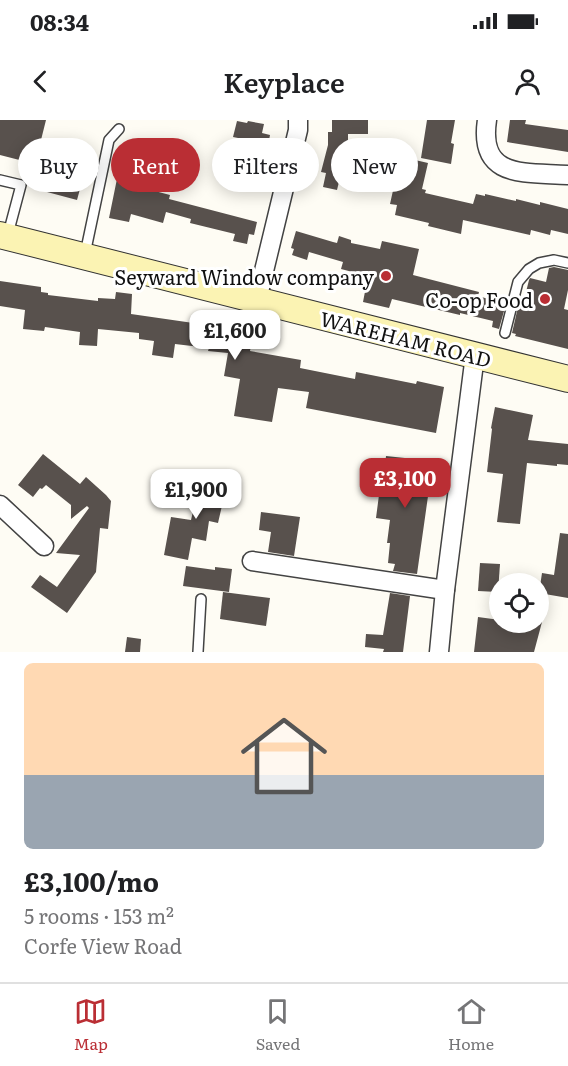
<!DOCTYPE html>
<html lang="en">
<head>
<meta charset="utf-8">
<style>
  body { margin:0; font-family:Literata,serif; background:#f6f6f6; color:#202124; height:100vh; display:flex; flex-direction:column; font-size:22px; white-space:nowrap }
  * { box-sizing:border-box; margin:0 }
  p { font-size:20px; color:#757577 }
  .icon { flex:none; width:33px; height:33px; fill:none; stroke:currentColor; stroke-width:2; stroke-linecap:round; stroke-linejoin:round }
  .map { position:relative; height:532px; overflow:hidden }
  .sheet { display:flex; flex-direction:column; background:#fff; flex:1 }
  .sheet>* { flex:none }
  .hud { position:absolute; left:18px; top:18px; width:532px; height:54px; display:flex; gap:12px }
  .controls { position:absolute; left:489px; top:453px; display:grid; gap:12px }
  .controls a { display:grid; place-items:center; width:60px; height:60px; border-radius:50%; background:#fff; box-shadow:0 3px 15px #0003; font-size:30px }
  .price { position:absolute; translate:-50% -51px; padding:0 14px; border-radius:12px; background:#fff; color:#222; font-size:20px; line-height:39px; filter:drop-shadow(0 2px 3px #0008) }
  .price::after { content:''; position:absolute; left:50%; top:36px; width:18px; height:14px; margin-left:-9px; background:inherit; clip-path:polygon(0 0,100% 0,50% 100%) }
  .price.on { background:#ba2e34; color:#fff }
  ul { padding:0; list-style:none }
  li { display:grid; align-content:center; gap:12px; height:318px; padding:0 24px }
  li+li { border-top:2px solid #e0e0e0 }
  li span { display:grid; place-items:center; height:186px; border-radius:9px; color:#555 }
  li>.icon { margin-inline-start:auto }
  span .icon { width:108px; height:108px; fill:#fffc; stroke-width:1 }
  li b { font-size:26px }
  .pill { padding:0 21px; border-radius:27px; background:#fff; box-shadow:0 3px 15px #0003; font-size:21px; line-height:54px }
  .pill.on { background:#ba2e34; color:#fff }
  .status { display:flex; justify-content:space-between; align-items:center; height:42px; padding:0 30px; background:#fff; direction:ltr }
  .status svg { height:16px; fill:currentColor }
  header { display:flex; justify-content:space-between; align-items:center; height:78px; padding:0 24px; background:#fff; font-size:27px; font-weight:600 }
  .menu { display:flex; justify-content:space-around; align-items:center; height:84px; border-top:2px solid #e0e0e0; background:#fff; font-size:16px; color:#757577 }
  .menu a { display:grid; justify-items:center; gap:3px }
  .menu .on { color:#ba2e34 }
  .map>svg:first-child { display:block }
</style>
</head>
<body>
<div class="status"><b>08:34</b><svg viewBox="0 0 49 12"><path d="M0 12V9h3v3zM5 12V6h3v6zM10 12V3h3v9zM15 12V0h3v12zM26 1h20v11H26zM47 4h2v5h-2z"/></svg></div>
<header><svg class="icon" aria-label="back" viewBox="0 0 24 24"><path d="M15 5l-7 7 7 7"/></svg>Keyplace<svg class="icon" aria-label="person" viewBox="0 0 24 24"><circle cx="12" cy="8" r="4"/><path d="M4 21q1-7 8-7t8 7"/></svg></header>
<div class="map">
<svg width="568" height="532" viewBox="0 0 568 532">
  <rect width="100%" height="100%" fill="#fefcf4"/>
  <g fill="#58514d">
    <path d="M0,0H46L35,44L0,35Z"/>
    <path d="M332,0H368V14H348V29H347L337,70L323,67L326,53L321,52L328,25V12H332Z"/>
    <path d="M427,0H455L451,23L454,24L451,44L421,38Z"/>
    <path d="M510,0H526L525,4L568,10V32L507,22Z"/>
    <path d="M237,1L247,3L248,1L264,4L262,13L270,15L264,48L238,43L243,19L233,17Z"/>
    <path d="M398,36L428,43L422,69L426,70L425,73L473,84L476,74L485,76V74L516,81V79L540,85V82L568,89V114L551,110L550,115L531,110L530,115L463,100L461,114L428,106L429,103L395,95L397,85L390,84L396,57L394,56Z"/>
    <path d="M119,49L135,52L132,65L170,75L169,79L257,102L254,115L249,114L247,124L233,121L235,114L190,103L191,99L166,92L163,103L131,94L129,102L109,98Z"/>
    <path d="M53,50L83,58L77,80L47,72Z"/>
    <path d="M296,111L333,122L337,123L339,116L351,120V123L380,129L382,121L419,129L413,155L479,172L478,176L506,184L499,209L492,207L493,201L460,193V195L392,179L389,188L363,182L368,156L341,149L343,142L309,132L307,140L292,135L294,129L291,128Z"/>
    <path d="M554,147L568,150V170L564,189L568,190V229L515,216L516,214L512,213L518,187L522,188L529,160L530,158L546,162L549,148Z"/>
    <path d="M0,161L41,167V172L48,173V175L98,181V178L115,179L116,172L132,174L131,194L214,206V208L222,209V214L252,221L250,231L301,240L300,248L355,259L356,252L416,264L417,261L444,267L436,313L306,288L309,272L278,268L272,302L234,296L240,259L224,256L228,233L208,231L209,228L175,224L173,238L152,235L154,221L139,219V213L98,209L97,226L79,225L80,212L45,207L44,211L23,209L25,190L0,186Z"/>
    <path d="M495,287L533,295L528,320L568,324V345L557,344V346L527,343L520,404L497,402L503,354L487,352L492,309L491,308Z"/>
    <path d="M43,334L80,364L86,357L106,375L111,381L108,409L100,408L96,452L67,493L31,467L40,455L57,467L80,435L56,433L89,388L87,386L71,399V385L46,365L42,369L40,368L33,377L18,365Z"/>
    <path d="M386,336L433,341L417,454L393,451L395,444L388,443L390,423H387L390,400L376,398L379,375L382,376Z"/>
    <path d="M201,358L227,364L218,403L209,401L206,421L192,418L188,440L164,435L171,397L191,400Z"/>
    <path d="M261,392L300,397L294,436L268,432L271,412L259,410Z"/>
    <path d="M560,413L568,414V478L539,473L542,453L554,455Z"/>
    <path d="M480,443L500,444L498,472L478,471Z"/>
    <path d="M186,446L215,450V447L232,449L229,472L183,466Z"/>
    <path d="M223,472L270,478L266,506L220,499Z"/>
    <path d="M390,473L410,476L403,532H383L384,529L365,527L366,514L383,515Z"/>
    <path d="M478,497L500,500V502H542L534,532H474Z"/>
    <path d="M127,517L141,519L140,532H125Z"/>
  </g>
  <g fill="none" stroke-linecap="round" stroke-linejoin="round">
    <defs>
      <g id="lane">
        <path d="M0,60L21,65L8,114"/>
        <path d="M85,134L109,20L119,9"/>
        <path d="M505,213L518,162L529,149L539,143L554,140L568,143"/>
        <path d="M198,532L201,479"/>
      </g>
      <g id="street">
        <path d="M487,0C478,60 526,52 568,55"/>
        <path d="M257,180L298,10V0"/>
        <path d="M0,385L44,426"/>
        <path d="M252,441L445,470"/>
        <path d="M439,532L445,470L475,235"/>
      </g>
      <path id="secondary" d="M0,115L568,259"/>
    </defs>
    <use href="#lane" stroke="#434343" stroke-width="12"/>
    <use href="#street" stroke="#434343" stroke-width="21"/>
    <use href="#secondary" stroke="#323232" stroke-width="28"/>
    <use href="#lane" stroke="#fff" stroke-width="9"/>
    <use href="#street" stroke="#fff" stroke-width="18"/>
    <use href="#secondary" stroke="#fbf3b3" stroke-width="26"/>
  </g>
  <g fill="#ba2e34" stroke="#fff" stroke-width="2">
    <circle cx="386" cy="156" r="6"/>
    <circle cx="545" cy="179" r="6"/>
  </g>
  <g text-anchor="middle" dominant-baseline="central" stroke-width="6" stroke-linejoin="round" paint-order="stroke">
    <g font-size="20" fill="#101010" stroke="#fff" text-anchor="end">
      <text x="374" y="156">Seyward Window company</text>
      <text x="533" y="179">Co-op Food</text>
    </g>
    <g font-size="20" fill="#101010" stroke="#fff">
      <text transform="translate(406 218) rotate(14)">WAREHAM ROAD</text>
    </g>
  </g>
</svg>
<div class="controls">
<a><svg class="icon" aria-label="locate" viewBox="0 0 24 24"><circle cx="12" cy="12" r="6"/><path d="M12 2v4M12 18v4M2 12h4M18 12h4"/></svg></a>
</div>
<b class="price" style="left:235px;top:241px">£1,600</b>
<b class="price on" style="left:405px;top:389px">£3,100</b>
<b class="price" style="left:196px;top:400px">£1,900</b>
<div class="hud">
<a class="pill">Buy</a>
<a class="pill on">Rent</a>
<a class="pill">Filters</a>
<a class="pill">New</a>
</div>
</div>
<section class="sheet">
<ul>
<li><span style="background:linear-gradient(#ffd9b3 60%,#9aa5b1 0)"><svg class="icon" aria-label="home" viewBox="0 0 24 24"><path d="M3 11l9-7 9 7M6 9v11h12V9"/></svg></span><div><b>£3,100/mo</b><p>5 rooms · 153 m²</p><p>Corfe View Road</p></div></li>
</ul>
</section>
<nav class="menu">
<a class="on"><svg class="icon" aria-label="map" viewBox="0 0 24 24"><path d="M3 6l6-2 6 2 6-2v14l-6 2-6-2-6 2zM9 4v14M15 6v14"/></svg>Map</a>
<a><svg class="icon" aria-label="saved" viewBox="0 0 24 24"><path d="M7 4h10v16l-5-4-5 4z"/></svg>Saved</a>
<a><svg class="icon" aria-label="home" viewBox="0 0 24 24"><path d="M3 11l9-7 9 7M6 9v11h12V9"/></svg>Home</a>
</nav>
</body>
</html>
